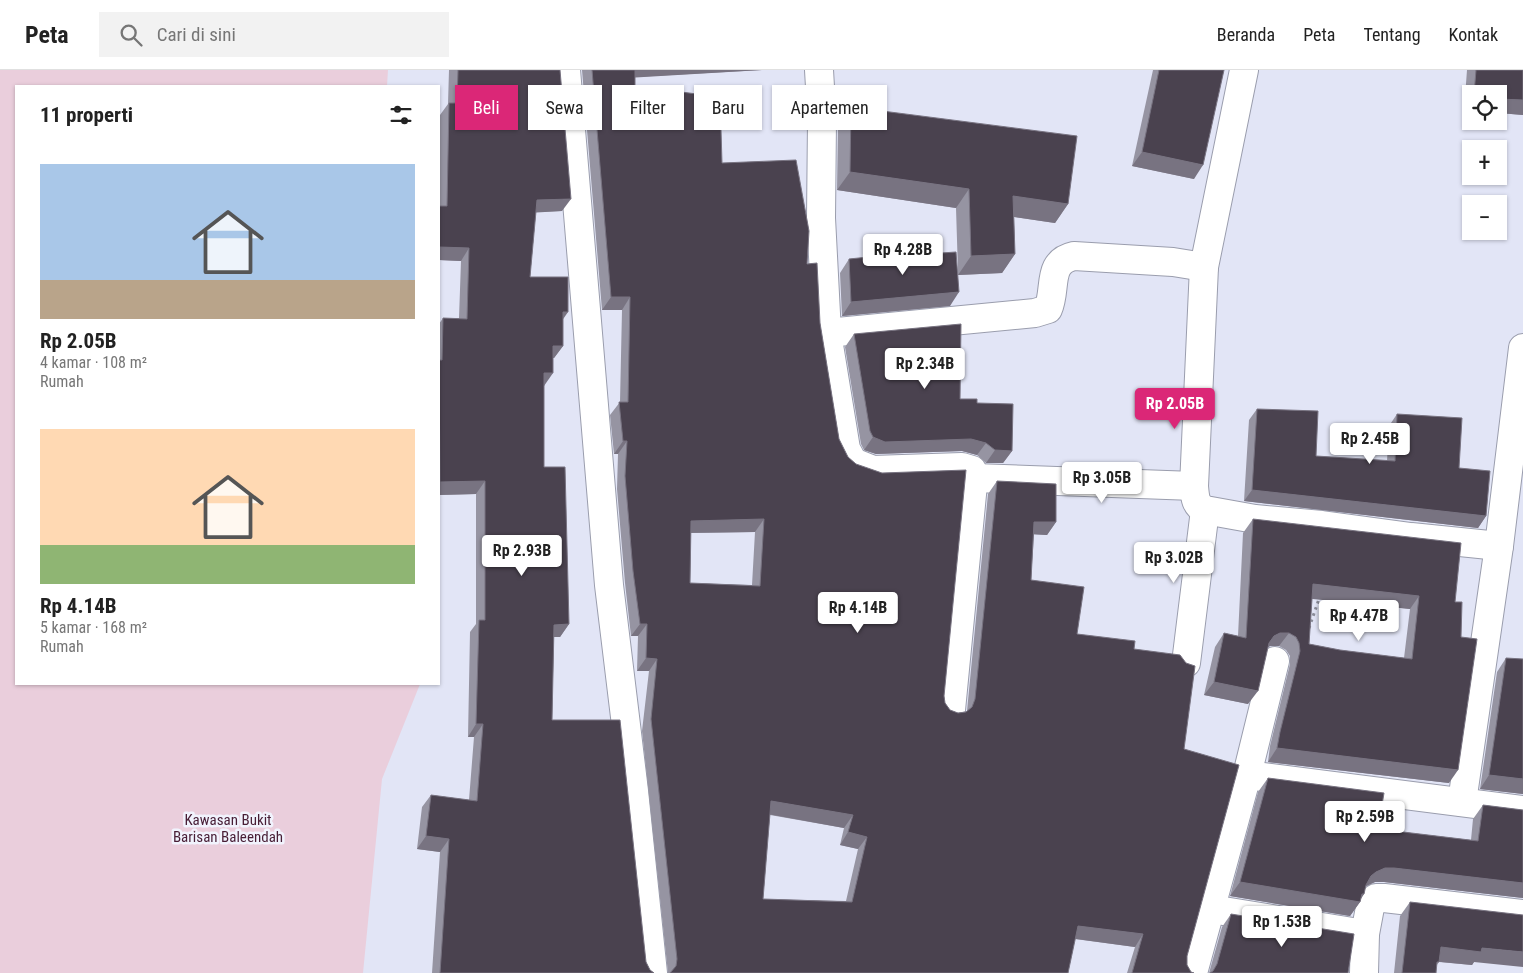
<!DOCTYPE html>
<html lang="id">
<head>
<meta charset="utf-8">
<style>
  body { margin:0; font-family:"Roboto Condensed",sans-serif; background:#f2f2f2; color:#222; height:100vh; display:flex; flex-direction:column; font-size:19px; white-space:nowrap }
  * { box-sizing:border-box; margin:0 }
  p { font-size:16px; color:#767676 }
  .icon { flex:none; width:28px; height:28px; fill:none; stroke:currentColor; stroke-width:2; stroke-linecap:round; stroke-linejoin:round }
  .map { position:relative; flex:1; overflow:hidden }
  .drawer { position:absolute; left:15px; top:15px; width:425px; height:600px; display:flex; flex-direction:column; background:#fff; border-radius:0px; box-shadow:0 1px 4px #0004 }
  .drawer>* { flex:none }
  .guide { position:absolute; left:455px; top:15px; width:475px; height:45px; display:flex; gap:10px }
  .tools { position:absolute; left:1462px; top:15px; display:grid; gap:10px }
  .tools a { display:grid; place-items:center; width:45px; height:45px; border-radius:0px; background:#fff; box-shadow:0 1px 4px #0004; font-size:25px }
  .price { position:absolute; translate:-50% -42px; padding:0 11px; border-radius:5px; background:#fff; color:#222; font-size:16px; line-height:32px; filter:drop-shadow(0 1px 2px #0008) }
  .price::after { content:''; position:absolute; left:50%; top:30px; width:15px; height:11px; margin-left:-8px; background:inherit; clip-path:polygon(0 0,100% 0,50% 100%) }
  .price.active { background:#db2777; color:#fff }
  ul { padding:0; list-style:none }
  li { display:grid; align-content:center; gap:10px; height:265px; padding:0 25px }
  li span { display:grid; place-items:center; height:155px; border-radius:0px; color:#555 }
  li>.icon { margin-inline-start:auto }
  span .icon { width:90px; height:90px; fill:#fffc; stroke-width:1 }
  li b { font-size:21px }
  h2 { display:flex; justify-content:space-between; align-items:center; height:60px; padding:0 25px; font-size:21px }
  .tag { padding:0 18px; border-radius:0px; background:#fff; box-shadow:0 1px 4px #0004; font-size:18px; line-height:45px }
  .tag.active { background:#db2777; color:#fff }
  header { display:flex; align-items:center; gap:30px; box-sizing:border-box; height:70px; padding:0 25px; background:#fff; border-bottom:1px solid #e0e0e0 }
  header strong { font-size:24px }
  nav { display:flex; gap:28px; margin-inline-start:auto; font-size:18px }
  .search { width:350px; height:45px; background:#f2f2f2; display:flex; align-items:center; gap:12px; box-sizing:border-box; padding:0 18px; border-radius:0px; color:#767676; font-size:19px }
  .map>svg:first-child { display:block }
</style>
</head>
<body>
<header>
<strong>Peta</strong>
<div class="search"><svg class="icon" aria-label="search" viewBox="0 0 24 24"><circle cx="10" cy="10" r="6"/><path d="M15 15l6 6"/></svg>Cari di sini</div>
<nav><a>Beranda</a><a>Peta</a><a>Tentang</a><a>Kontak</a></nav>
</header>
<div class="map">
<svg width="1523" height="903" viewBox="0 0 1523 903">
  <rect width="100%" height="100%" fill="#e2e5f6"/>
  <path fill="#eacedc" d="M0,0H388L387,16H16V614H420L382,709L363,903H0Z"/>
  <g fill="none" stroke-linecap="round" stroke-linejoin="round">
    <defs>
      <g id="street">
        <path d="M566,0L609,515L634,721L653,903"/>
        <path d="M819,0L822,51L821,148L827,263L1035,243L1048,239C1057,219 1046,192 1074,186L1173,192L1204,197"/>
        <path d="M1244,0L1204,197L1194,416C1195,427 1195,435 1205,440L1255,449L1322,455L1411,467L1499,476"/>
        <path d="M827,263L846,379L853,392L873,400L962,397L972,400L974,404L951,640"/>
        <path d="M974,408L1194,416"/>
        <path d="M1186,593L1205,440"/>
        <path d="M1247,705L1523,740"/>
        <path d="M1462,732L1499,476L1523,278"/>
        <path d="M1211,839L1365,864"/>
        <path d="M1193,903L1247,705L1275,591"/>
        <path d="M1364,903L1365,864L1371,832L1376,828H1384L1523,844"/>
      </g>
    </defs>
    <use href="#street" stroke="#9a9dad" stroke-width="30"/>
    <path stroke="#8a8c98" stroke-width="3" stroke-dasharray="2.5 4" stroke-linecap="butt" d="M1309,558L1320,526"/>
    <use href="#street" stroke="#fff" stroke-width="28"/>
  </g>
  <g fill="#9694a2" fill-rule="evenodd">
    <path d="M449,0H560L562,141L536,142L530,207L563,250V276L554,288H553L544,316V397L569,554L560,567H554L552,650L646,892L650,900L654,903H432L440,782L417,779L422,737L431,725L469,730L474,667H468L470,562L476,554V424L439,425V254L443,248H459L461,191L439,190V112L440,45L448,34Z"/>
    <path d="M582,0H762L635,7V16L722,93L807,194L820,253L839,369L944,626L945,633L950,640L958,643L967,641L988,424L997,411L1056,452L1047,465L1034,464L1031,510L1077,564L1134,579L1184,679L1187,895L1191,902L1194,903H1127L1135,877L1075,869L1068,903H668L642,661L649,601H637L638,566H631L625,513L617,419L618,384H614L610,345L620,332L622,240H602ZM755,462L752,515L690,513L691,463ZM770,745L844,758L840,775L858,779L846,831L763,829Z"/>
    <path d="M1153,0H1224L1194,109L1132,96Z"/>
    <path d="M1467,0H1523V45L1499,43V24H1471V42L1464,41Z"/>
    <path d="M851,37L1068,134L1055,153L1014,147L1015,184L1002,203L958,205L950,236L842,246L840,203L849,189L898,186L958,202L956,138L837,120L838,56Z"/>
    <path d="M854,264L960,329L977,333L1012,381L1003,393H986L977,385L962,381L876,384L864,380L861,374L845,277Z"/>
    <path d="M1257,339L1316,386L1387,391L1389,356L1397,344L1459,398L1486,446L1478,458L1244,431L1249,350Z"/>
    <path d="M1253,449L1455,532L1449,713L1268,692L1270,676L1290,594V586L1286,580L1279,576H1270L1268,577L1248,634L1204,625L1215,577L1224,563L1238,566L1243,463ZM1312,528L1410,539L1404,588L1340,580L1309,574Z"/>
    <path d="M1506,588L1523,724L1480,719L1497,602Z"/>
    <path d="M1268,708L1378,759L1471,770L1473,749L1483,735L1523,740V828L1384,812H1375L1365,817L1364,824L1361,828L1360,832L1350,846L1230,826L1258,722Z"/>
    <path d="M1410,832L1474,892L1472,895L1439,892L1436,896V903H1394L1400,846Z"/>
    <path d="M1231,844L1348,903H1209L1222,857Z"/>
  </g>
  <g fill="#787381">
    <path d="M632,0H762L627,8Z"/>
    <path d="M1499,29L1523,30V45L1499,43Z"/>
    <path d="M1471,32V42L1464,41Z"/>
    <path d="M1142,82L1203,95L1194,109L1132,96Z"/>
    <path d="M850,102L969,119L956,138L837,120Z"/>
    <path d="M1013,126L1068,134L1055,153L1000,145Z"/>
    <path d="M571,129L562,141L528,143L537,130Z"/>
    <path d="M439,177L469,178L461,191L439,190Z"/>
    <path d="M1015,184L1002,203L958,205L971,186Z"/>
    <path d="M959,222L950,236L842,246L851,232Z"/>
    <path d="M611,227H630L622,240H602Z"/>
    <path d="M563,242H568L559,255Z"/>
    <path d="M553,276H563L554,288H544Z"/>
    <path d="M544,303H553L544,316Z"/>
    <path d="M873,367L971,369L986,373L977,385L962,381L876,384L864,380Z"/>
    <path d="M623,371H627L618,384H614Z"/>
    <path d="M995,380L1012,381L1003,393H986Z"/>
    <path d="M485,411L476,424L439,425V414L440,412Z"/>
    <path d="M1252,420L1486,446L1478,458L1244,431Z"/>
    <path d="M764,449L755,462L682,463L691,451Z"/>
    <path d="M1034,452H1056L1047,465L1026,464Z"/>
    <path d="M1313,514L1419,526L1410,539L1303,528Z"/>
    <path d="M569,554L560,567H545L554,555Z"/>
    <path d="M640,554H647L638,566H631Z"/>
    <path d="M1280,563H1289L1279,576H1270L1264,580L1274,566Z"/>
    <path d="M646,588L657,589L649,601H637Z"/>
    <path d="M1214,612L1258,621L1248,634L1204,625Z"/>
    <path d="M476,654H483L474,667H468Z"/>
    <path d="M1277,678L1458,700L1449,713L1268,692Z"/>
    <path d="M1489,705L1523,709V724L1480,719Z"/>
    <path d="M771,731L853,745L844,758L762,743Z"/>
    <path d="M848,762L867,767L858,779L840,775Z"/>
    <path d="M426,766L449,769L440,782L417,779Z"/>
    <path d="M1385,798H1394L1523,813V828L1384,812H1375L1366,816L1361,820L1371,806L1376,802Z"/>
    <path d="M1240,812L1362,824H1364L1359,832H1360L1350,846L1230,826Z"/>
    <path d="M1078,856L1143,864L1135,877L1069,868Z"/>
    <path d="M1441,877L1482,878L1523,882V897L1474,892L1472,895L1431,891Z"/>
  </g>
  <g fill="#4a424f" stroke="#787381" fill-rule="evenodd">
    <path d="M458,0H560L571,129L537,130L530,207H568V242H563V276H553V303H544V397H565L569,554L554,555L552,650H620L646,892L650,900L654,903H440L449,769L426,766L431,725L477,731L483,654H476L479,550H485V411L440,412L439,290H442L443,248L467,249L469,178L439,177V136H447L449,33H457Z"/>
    <path d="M592,0H635V16L720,27L722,93L796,90L809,161L807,194L817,193L820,253L839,369L848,387L856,394L882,403L966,400L944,626L945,633L950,640L958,643L966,642L972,637L975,629L997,411L1056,414V452H1034L1031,510L1084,517L1077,564L1135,571L1134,579L1180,585L1186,593L1195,596L1184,679L1239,695L1187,886V895L1191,902L1194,903H1132L1143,864L1078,856L1068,903H670L676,896L677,889L651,649L657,589L646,588L647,554H640L633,501L625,406L627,371H623L619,332H628L630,227H611ZM764,449L760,516L690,513L691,451ZM771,731L853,745L848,762L867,767L852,832L763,829Z"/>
    <path d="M1159,0H1224L1203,95L1142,82Z"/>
    <path d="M1476,0H1523V30L1499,29V24H1474Z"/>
    <path d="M851,37L1077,66L1068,134L1013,126L1015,184L971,186L969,119L850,102Z"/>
    <path d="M956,182L959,222L851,232L849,189L898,184V186Z"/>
    <path d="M961,254L960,329H977V333L1013,334L1012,381L995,380L986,373L971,369L885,372L873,367L870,361L854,264Z"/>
    <path d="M1257,339L1318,341L1316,386L1395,391L1397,344L1462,348L1459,398L1490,401L1486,446L1252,420Z"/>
    <path d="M1253,449L1461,473L1455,532H1462L1461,567L1477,569L1458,700L1277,678L1280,662L1300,581L1299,573L1296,567L1289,563H1280L1274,566L1269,573L1258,621L1214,612L1224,563L1246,568ZM1313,514L1419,526L1412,589L1340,580L1309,574Z"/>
    <path d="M1506,588L1523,589V709L1489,705Z"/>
    <path d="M1268,708L1384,723L1378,759L1478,771L1483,735L1523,740V813L1394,798H1385L1376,802L1371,806L1366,815L1364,824H1362L1360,832L1240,812Z"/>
    <path d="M1410,832L1523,845V882L1482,878L1481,882L1441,877L1439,892H1437L1436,903H1402Z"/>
    <path d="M1231,844L1354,864L1348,903H1210L1213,901L1217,894Z"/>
  </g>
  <g text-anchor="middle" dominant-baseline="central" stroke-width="5" stroke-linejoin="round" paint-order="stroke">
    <g font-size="15" fill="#481e36" stroke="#f1f3fd">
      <text x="228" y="750">Kawasan Bukit<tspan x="228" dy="17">Barisan Baleendah</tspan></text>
    </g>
  </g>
</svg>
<div class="tools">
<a><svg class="icon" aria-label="locate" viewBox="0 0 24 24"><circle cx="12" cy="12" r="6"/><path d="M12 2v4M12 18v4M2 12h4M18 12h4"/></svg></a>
<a>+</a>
<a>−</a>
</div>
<b class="price" style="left:903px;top:206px">Rp 4.28B</b>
<b class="price" style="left:925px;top:320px">Rp 2.34B</b>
<b class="price active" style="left:1175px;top:360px">Rp 2.05B</b>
<b class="price" style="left:1370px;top:395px">Rp 2.45B</b>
<b class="price" style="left:1102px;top:434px">Rp 3.05B</b>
<b class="price" style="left:522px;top:507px">Rp 2.93B</b>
<b class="price" style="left:1174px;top:514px">Rp 3.02B</b>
<b class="price" style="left:858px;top:564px">Rp 4.14B</b>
<b class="price" style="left:1359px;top:572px">Rp 4.47B</b>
<b class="price" style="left:1365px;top:773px">Rp 2.59B</b>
<b class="price" style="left:1282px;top:878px">Rp 1.53B</b>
<div class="guide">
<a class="tag active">Beli</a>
<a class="tag">Sewa</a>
<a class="tag">Filter</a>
<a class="tag">Baru</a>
<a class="tag">Apartemen</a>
</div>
<section class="drawer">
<h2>11 properti<svg class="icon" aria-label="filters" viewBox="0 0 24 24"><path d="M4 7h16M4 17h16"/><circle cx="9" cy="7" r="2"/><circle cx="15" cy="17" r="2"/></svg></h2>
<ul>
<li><span style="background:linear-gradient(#a9c7e8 75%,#b9a48a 0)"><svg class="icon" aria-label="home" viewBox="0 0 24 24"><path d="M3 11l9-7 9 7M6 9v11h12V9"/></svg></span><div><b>Rp 2.05B</b><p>4 kamar · 108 m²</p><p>Rumah</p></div></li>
<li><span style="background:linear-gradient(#ffd9b3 75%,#8fb573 0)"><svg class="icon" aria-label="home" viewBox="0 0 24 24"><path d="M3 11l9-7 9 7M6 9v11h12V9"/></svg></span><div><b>Rp 4.14B</b><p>5 kamar · 168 m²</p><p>Rumah</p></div></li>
</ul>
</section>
</div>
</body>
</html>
